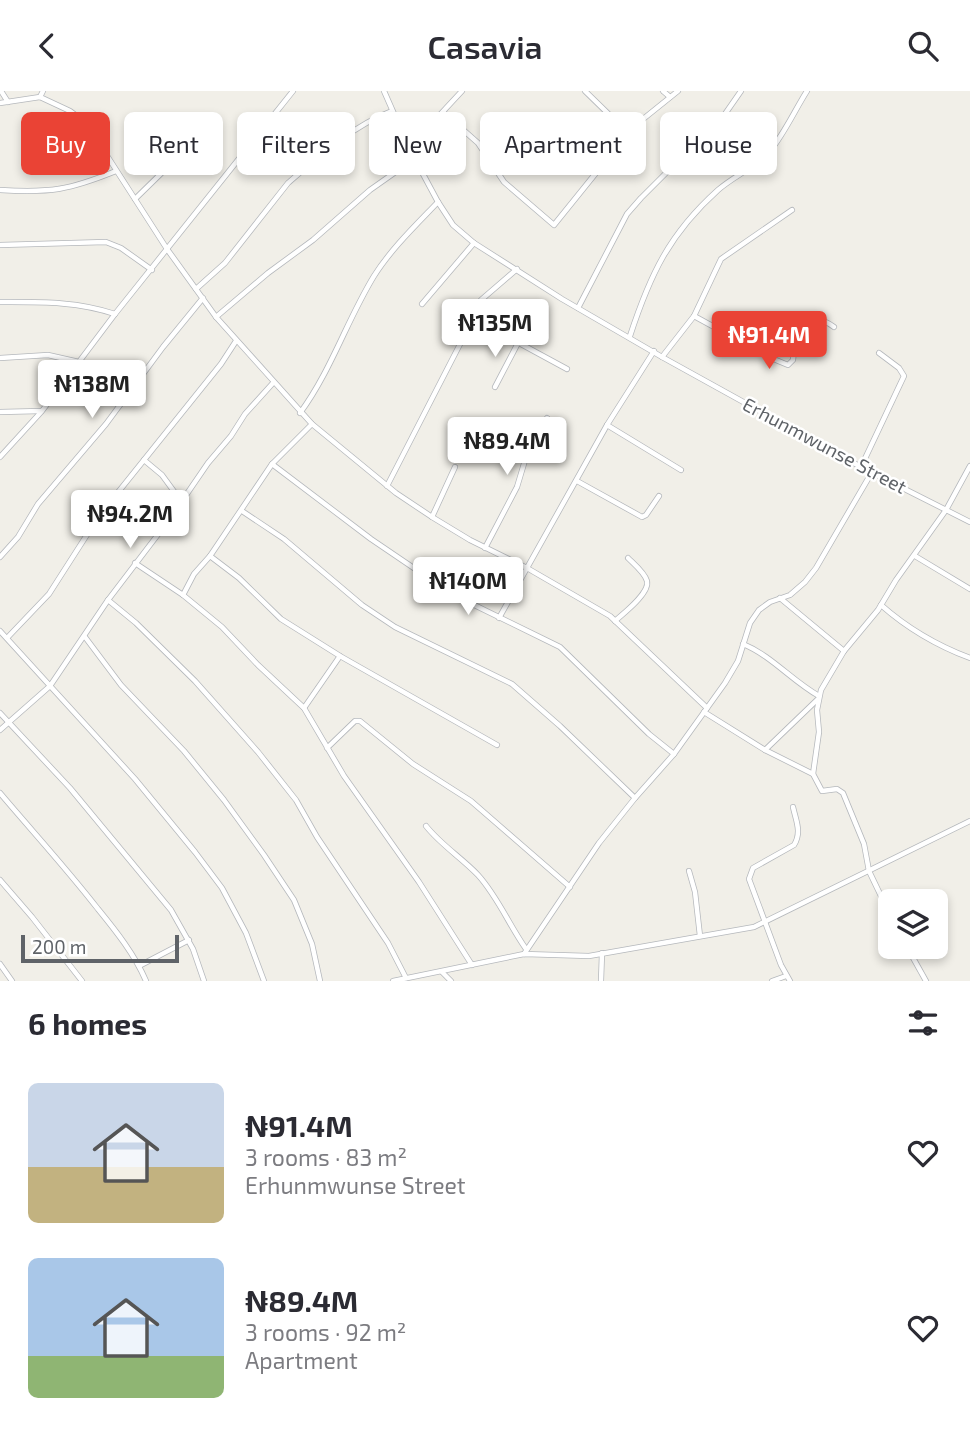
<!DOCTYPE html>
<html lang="en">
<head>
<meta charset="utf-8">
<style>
  body { margin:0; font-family:"Exo 2",sans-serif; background:#f2f2f3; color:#2b2b33; height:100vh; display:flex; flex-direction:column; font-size:26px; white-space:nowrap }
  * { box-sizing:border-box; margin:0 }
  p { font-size:23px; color:#7c7c81 }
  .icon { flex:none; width:38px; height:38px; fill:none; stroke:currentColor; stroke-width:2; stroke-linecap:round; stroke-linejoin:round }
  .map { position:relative; height:890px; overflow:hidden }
  .drawer { display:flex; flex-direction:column; background:#fff; flex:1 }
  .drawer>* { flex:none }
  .banner { position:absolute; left:21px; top:21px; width:929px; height:63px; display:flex; gap:14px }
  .tools { position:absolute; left:878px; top:798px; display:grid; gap:14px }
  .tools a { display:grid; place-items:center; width:70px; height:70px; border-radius:10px; background:#fff; box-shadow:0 4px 10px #0003; font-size:35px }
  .scale { position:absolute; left:21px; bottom:18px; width:158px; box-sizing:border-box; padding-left:7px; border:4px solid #5f6368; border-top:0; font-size:19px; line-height:24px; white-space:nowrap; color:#5f6368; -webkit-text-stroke:5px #fff; paint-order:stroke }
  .price { position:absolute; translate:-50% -60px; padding:0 16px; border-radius:7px; background:#fff; color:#222; font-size:23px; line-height:46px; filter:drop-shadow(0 2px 4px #0008) }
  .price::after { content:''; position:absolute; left:50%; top:42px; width:21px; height:16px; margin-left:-10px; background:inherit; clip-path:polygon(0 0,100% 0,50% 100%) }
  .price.selected { background:#ea4335; color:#fff }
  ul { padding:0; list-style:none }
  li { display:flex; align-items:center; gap:21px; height:175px; padding:0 28px }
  li span { display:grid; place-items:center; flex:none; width:196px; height:140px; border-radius:10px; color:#555 }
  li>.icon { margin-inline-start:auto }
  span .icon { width:84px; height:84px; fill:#fffc; stroke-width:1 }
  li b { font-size:30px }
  h2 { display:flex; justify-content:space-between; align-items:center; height:84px; padding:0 28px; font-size:30px }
  .pill { padding:0 24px; border-radius:10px; background:#fff; box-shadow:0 4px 10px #0003; font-size:24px; line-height:63px }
  .pill.selected { background:#ea4335; color:#fff }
  header { display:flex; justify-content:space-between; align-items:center; height:91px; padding:0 28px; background:#fff; font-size:32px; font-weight:600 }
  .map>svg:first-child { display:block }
</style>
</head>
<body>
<header><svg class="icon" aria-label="back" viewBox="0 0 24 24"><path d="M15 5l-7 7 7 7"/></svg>Casavia<svg class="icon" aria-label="search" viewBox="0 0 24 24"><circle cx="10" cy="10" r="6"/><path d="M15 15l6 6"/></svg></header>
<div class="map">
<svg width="970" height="890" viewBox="0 0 970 890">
  <rect width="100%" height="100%" fill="#f1efe8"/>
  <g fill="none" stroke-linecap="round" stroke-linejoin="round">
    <defs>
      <g id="minor">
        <path d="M1,0L8,11"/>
        <path d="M384,0L409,57L438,111L453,134L474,152L562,208L662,266L861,376L970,431"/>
        <path d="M585,0L627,41L678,0"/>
        <path d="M663,0L670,6"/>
        <path d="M40,6L43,0"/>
        <path d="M0,12L40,6L70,20L86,32L167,158L216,226L312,333L396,402L432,426L470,449L527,477L610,525L707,617"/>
        <path d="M443,21L478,52L504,91L554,134L629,41"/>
        <path d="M409,57L462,0"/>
        <path d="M0,99C51,102 69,99 116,80"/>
        <path d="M135,108L181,63"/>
        <path d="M0,154L106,151L121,157L152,179"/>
        <path d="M196,198L225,172L288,92C319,65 354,34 392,20"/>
        <path d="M0,211C39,211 77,210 115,223"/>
        <path d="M422,213L474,152"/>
        <path d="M578,217L627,123L641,107L725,23L741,0"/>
        <path d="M477,222L497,240L567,278"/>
        <path d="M694,225L771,267L788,274L793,269L797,235C809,226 821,226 834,236"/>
        <path d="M216,226L268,182L313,149L370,99L414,68"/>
        <path d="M630,245C650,184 669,143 718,99C734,85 756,76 770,60C784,43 795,19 807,0"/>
        <path d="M662,266L694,225L721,168L792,119"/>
        <path d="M0,267L48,264L79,271"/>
        <path d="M495,296L518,252"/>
        <path d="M0,321L41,320"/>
        <path d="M300,322C331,280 347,229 374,185C391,158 416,134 438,111"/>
        <path d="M607,334L681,379"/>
        <path d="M0,366L42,320L115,223L293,0"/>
        <path d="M144,369L162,384L181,410"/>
        <path d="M272,373L371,448L427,486L462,508L560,556L649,643L674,663"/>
        <path d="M861,376L904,285L899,277L879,262"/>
        <path d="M577,390L642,426L646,424L659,405"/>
        <path d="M387,395L474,226L481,209L517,178"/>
        <path d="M242,420L284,448L362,514L395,536L512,593L560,635L635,707"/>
        <path d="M432,426L455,376"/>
        <path d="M485,457L517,396L529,356L547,327"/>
        <path d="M210,465L239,487L281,528L340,565L497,654"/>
        <path d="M915,465L970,498"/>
        <path d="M0,466L18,446L38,413L106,333L163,256L203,207"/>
        <path d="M135,472L183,504L222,536L258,574L304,617L344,685L419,791L472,874"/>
        <path d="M183,504L194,483L210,465L272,373L312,333"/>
        <path d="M780,507L844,560"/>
        <path d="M108,509L136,532L195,590L258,661L296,709L317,746L388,852L406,887"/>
        <path d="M881,514C907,537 938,555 970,567"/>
        <path d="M499,527L607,334L654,260"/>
        <path d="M615,530C624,522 650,502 647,490C645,482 634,473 628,467"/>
        <path d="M0,540L135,688L195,761L222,797L246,842L264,890"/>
        <path d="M85,546L121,594L184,660L224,709L264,764L294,809L312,853L320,890"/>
        <path d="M7,547L49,503L99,425L221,273L236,250"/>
        <path d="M743,553C772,565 792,590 819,605"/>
        <path d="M304,617L340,565"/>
        <path d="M704,621L765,659L813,683L822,700L837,698L843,702L864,753L869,780L891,826"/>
        <path d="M0,622L70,697L171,819L193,858L204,890"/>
        <path d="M0,639L50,595L108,509L169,429L208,372L231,345L245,323L273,292"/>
        <path d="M327,657L355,630H360L413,673L471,710L570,796"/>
        <path d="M765,659L818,608"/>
        <path d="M813,683L819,641L817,619L821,599L844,560L878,519L896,489L946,419L970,375"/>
        <path d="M0,702C33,741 67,778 98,818C116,840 135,864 146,890"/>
        <path d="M426,735C441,754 462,767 478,784C498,806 509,834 526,858"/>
        <path d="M689,780L695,801L700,845"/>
        <path d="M0,789L32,826L82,890"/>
        <path d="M907,856L926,890"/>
        <path d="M524,863L599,752L635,707L674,663L725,592L738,570L750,532L759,519L770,511L790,504L805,491L816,477L872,381"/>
        <path d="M0,873L12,890"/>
        <path d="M139,875L189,849"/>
        <path d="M442,881L451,890"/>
        <path d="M393,890L524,863L589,865L754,836L970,730"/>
        <path d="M601,890L602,862"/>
        <path d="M772,890L786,885"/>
        <path d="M790,890L781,874L749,788L753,777L794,754C802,741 796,730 793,716"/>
      </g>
    </defs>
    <use href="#minor" stroke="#b5b8bc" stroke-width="6"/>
    <use href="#minor" stroke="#fff" stroke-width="4.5"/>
  </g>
  <g text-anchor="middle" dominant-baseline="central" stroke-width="5" stroke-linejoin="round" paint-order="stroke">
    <g font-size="19" fill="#5f6368" stroke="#fff">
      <text transform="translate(825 354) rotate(28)">Erhunmwunse Street</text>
    </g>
  </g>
</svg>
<div class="tools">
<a><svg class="icon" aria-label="layers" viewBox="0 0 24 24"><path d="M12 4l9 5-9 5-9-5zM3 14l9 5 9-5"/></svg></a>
</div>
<div class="scale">200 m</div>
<b class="price" style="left:495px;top:268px">₦135M</b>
<b class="price selected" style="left:769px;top:280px">₦91.4M</b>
<b class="price" style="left:92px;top:329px">₦138M</b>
<b class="price" style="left:507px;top:386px">₦89.4M</b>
<b class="price" style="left:130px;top:459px">₦94.2M</b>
<b class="price" style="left:468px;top:526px">₦140M</b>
<div class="banner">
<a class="pill selected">Buy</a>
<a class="pill">Rent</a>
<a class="pill">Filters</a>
<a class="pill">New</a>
<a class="pill">Apartment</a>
<a class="pill">House</a>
</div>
</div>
<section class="drawer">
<h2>6 homes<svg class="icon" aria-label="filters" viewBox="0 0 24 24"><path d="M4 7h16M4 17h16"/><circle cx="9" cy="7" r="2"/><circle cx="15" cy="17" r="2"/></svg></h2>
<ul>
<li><span style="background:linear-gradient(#c9d6e8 60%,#c2b280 0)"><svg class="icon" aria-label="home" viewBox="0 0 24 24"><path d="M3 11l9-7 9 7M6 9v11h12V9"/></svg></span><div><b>₦91.4M</b><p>3 rooms · 83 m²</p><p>Erhunmwunse Street</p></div><svg class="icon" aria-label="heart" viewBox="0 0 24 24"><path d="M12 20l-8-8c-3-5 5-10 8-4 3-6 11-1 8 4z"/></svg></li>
<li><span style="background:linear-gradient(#a9c7e8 70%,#8fb573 0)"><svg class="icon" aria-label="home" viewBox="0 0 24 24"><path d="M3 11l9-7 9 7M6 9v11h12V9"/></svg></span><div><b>₦89.4M</b><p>3 rooms · 92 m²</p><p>Apartment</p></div><svg class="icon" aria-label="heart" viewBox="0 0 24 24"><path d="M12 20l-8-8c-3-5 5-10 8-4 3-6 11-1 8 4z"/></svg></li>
</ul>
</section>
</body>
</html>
